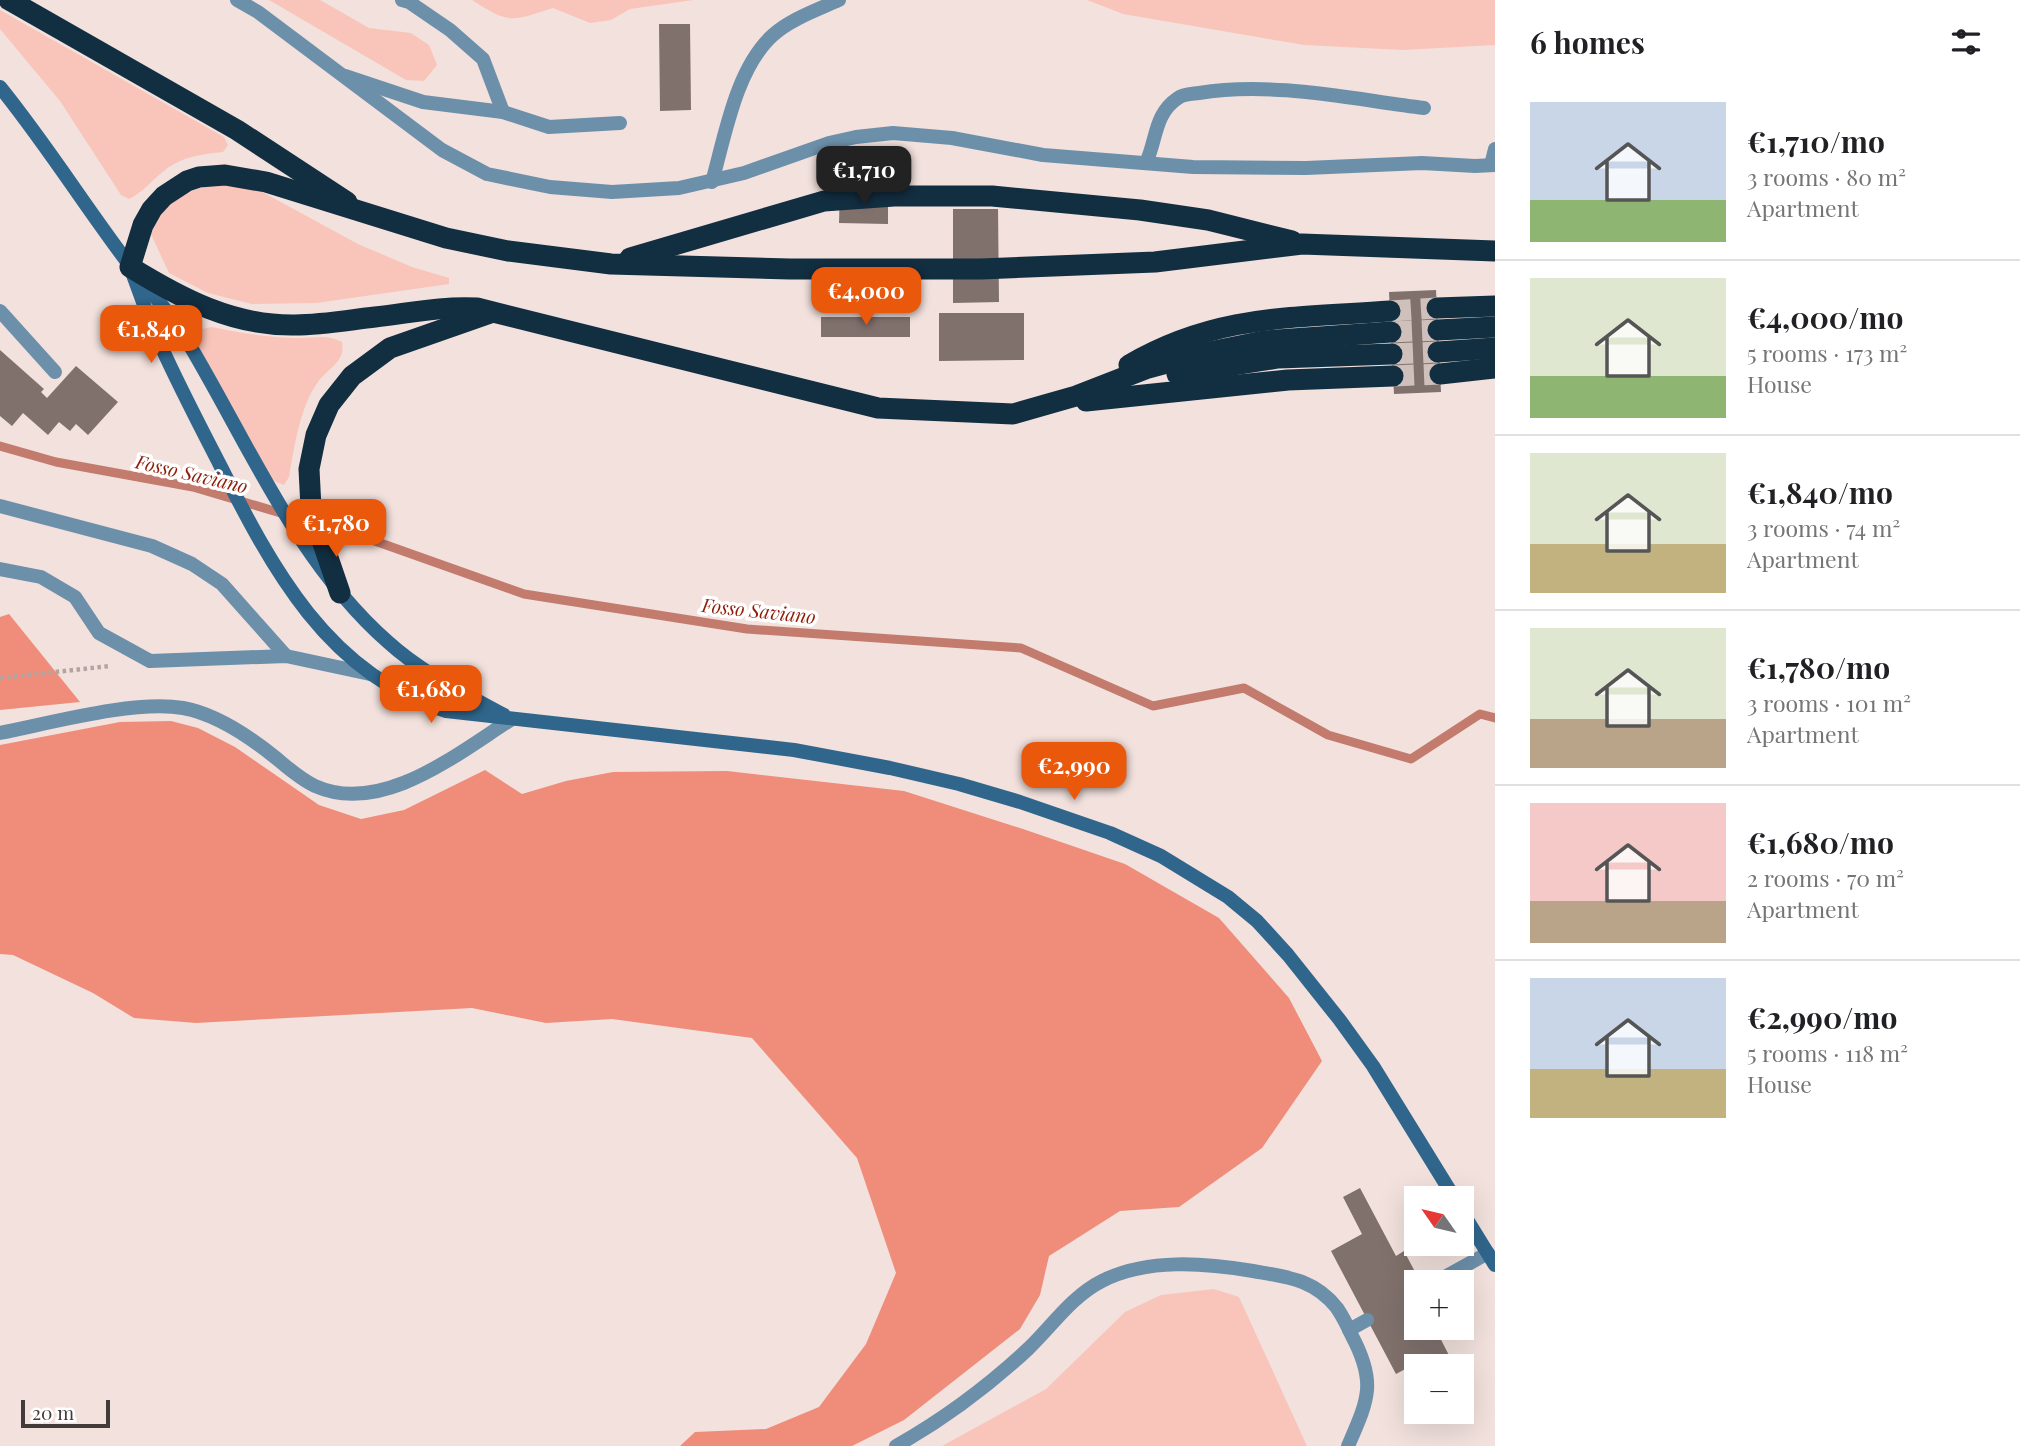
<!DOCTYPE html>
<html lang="en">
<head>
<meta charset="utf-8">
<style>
  body { margin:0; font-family:"Playfair Display",serif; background:#f2f2f2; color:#202124; height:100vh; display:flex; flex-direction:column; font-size:26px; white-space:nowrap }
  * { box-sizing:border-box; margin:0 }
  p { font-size:23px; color:#757577 }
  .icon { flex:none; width:38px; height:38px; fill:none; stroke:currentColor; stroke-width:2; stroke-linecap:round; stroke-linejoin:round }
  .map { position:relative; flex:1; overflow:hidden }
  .panel { display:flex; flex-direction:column; background:#fff; width:525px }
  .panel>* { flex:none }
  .needle { width:46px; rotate:304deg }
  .controls { position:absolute; left:1404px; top:1186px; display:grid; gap:14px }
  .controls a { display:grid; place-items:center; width:70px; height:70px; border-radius:0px; background:#fff; box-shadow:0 7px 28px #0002; font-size:35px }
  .scale { position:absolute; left:21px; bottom:18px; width:89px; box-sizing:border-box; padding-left:7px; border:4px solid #423b39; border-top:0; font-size:19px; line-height:24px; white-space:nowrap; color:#423b39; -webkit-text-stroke:5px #fff; paint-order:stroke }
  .price { position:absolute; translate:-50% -60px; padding:0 16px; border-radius:14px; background:#ea580c; color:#fff; font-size:23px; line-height:46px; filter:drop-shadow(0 2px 4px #0008) }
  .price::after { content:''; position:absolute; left:50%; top:42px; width:21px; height:16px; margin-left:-10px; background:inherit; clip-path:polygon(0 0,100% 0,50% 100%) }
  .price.current { background:#222; color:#fff }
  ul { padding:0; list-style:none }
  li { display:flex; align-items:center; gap:21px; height:175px; padding:0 35px }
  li+li { border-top:2px solid #e0e0e0 }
  li span { display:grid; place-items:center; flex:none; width:196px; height:140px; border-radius:0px; color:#555 }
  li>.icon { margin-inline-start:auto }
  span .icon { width:84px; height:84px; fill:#fffc; stroke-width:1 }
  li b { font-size:30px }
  h2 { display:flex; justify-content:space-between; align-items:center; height:84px; padding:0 35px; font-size:30px }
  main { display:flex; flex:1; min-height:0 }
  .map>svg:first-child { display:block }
</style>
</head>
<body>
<main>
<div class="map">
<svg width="1495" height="1446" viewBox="0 0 1495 1446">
  <rect width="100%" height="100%" fill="#f2e1dd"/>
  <g fill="#f9c5ba">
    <path d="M269,0H320L369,28L411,33L429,45L437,65L424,81L406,80Z"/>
    <path d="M472,0H693L630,9L611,20L590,23L553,8C511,21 511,25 472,0Z"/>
    <path d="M1087,0H1495V45L1402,50L1304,45L1123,14Z"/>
    <path d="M0,10L224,137L228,145L223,152C203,154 180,157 164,171C152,180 142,193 129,199L121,195L60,101L0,29Z"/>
    <path d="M220,184L253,187L358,244L412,267L449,278V284L316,303L252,304L208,293L169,273L149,230C166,200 187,189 220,184Z"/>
    <path d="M212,327C240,333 266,337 294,338C312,339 326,333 342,342C346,362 328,368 318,382C300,406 294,449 289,477L284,485L276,482L271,478L199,347L197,335L202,329Z"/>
    <path d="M1214,1289L1239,1297L1307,1446H942L1046,1389L1125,1312L1161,1295Z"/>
  </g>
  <g fill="#ef8d7a">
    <path d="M9,614L80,702L0,710V617Z"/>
    <path d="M171,721L198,728L235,747L319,805L361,819L404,810L485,770L522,794L566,781L613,772L727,771L904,791L1023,829L1125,864L1219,918L1289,998L1322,1061L1262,1148L1179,1207L1120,1211L1049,1256L1040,1295L1020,1329L904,1420L852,1446H680L695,1432L766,1429L819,1407L866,1344L896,1273L857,1158L752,1038L612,1019L546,1023L472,1008L196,1023L134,1018L93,993L13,955L0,954V745L120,722Z"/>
  </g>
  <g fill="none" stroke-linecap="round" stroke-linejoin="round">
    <path stroke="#c27b6d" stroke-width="9" d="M0,446L56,462L193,487L372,540L524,594L747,629L1021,648L1153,706L1244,688L1328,735L1411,759L1480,714L1495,718"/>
  </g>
  <g fill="#80716d">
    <path d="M659,24H690L691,110L660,111Z"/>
    <path d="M840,187L888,188V224L839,223Z"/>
    <path d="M953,209H998L999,302L953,303Z"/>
    <path d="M1436,290L1441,392L1394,394L1389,292Z"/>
    <path d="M939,313H1024V360L939,361Z"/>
    <rect x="821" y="317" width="89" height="20"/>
    <path d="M0,350L44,389L41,392L47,398L76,366L118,402L88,435L76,424L70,431L59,422L48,435L23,413L12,426L0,416Z"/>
    <path d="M1360,1188L1396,1256L1404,1251L1421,1283H1416V1328H1435L1455,1367H1433L1428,1357L1396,1374L1331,1251L1362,1234L1343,1197Z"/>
    <path d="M1461,1378L1469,1394L1461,1398Z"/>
  </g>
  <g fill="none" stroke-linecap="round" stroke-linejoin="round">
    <g stroke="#cfc0bc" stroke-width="21" stroke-dasharray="21 10" stroke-linecap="butt">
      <path d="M1390,311L1437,308"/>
      <path d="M1391,332L1438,330"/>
      <path d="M1392,354L1438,352"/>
      <path d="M1393,376L1440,374"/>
    </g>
    <path stroke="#b2a4a1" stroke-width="4.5" stroke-dasharray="3.5 3.5" stroke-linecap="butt" d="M0,678L110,666"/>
    <g stroke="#6d90aa" stroke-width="14">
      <path d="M402,0L409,2L450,30L483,59L503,112"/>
      <path d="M345,76L423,102L503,112L549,127L620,123"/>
      <path d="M1146,163C1157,139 1154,114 1178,98C1183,94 1192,94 1199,93C1272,81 1351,99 1424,108"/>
      <path d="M1491,165L1495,149"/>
      <path d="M712,182C725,136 736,68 773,35C791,19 817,10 839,0"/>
      <path d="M0,311L55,372"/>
      <path d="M0,506L152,546L192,564L222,584L286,656"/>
      <path d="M0,569L41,577L75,597L99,633L150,661L286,656L370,674"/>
      <path d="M0,733C51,723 133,700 183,708C217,714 250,737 276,758C288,768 300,779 315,786C382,816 458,753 512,719"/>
      <path d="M1434,1283L1488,1253"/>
      <path d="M1349,1330L1367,1320"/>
      <path d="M896,1446C944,1419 987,1387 1028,1349C1052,1326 1072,1296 1102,1281C1147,1258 1205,1263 1253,1271C1287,1277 1314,1279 1337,1308C1343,1317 1348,1327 1352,1336C1377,1383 1368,1400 1348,1446"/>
    </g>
    <path stroke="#6d90aa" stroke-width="14" d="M237,0L258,12L442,150L487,174L550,187L612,192L679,188L744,173L829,143L856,137L893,133L952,138L1043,155L1193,167L1306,168L1422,163L1475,166L1495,165"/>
    <g stroke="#30668c" stroke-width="14">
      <path d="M0,87C47,145 86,208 131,267C147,290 169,310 183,334C247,439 294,559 388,642C422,673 464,693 504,715"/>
      <path d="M130,267C140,293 149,321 161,346C179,386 200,426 220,465C272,568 328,675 446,711L794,750L890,768L959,784L1020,802L1110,833L1161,856L1228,897L1257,921L1288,955L1339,1019L1373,1066L1455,1199"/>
      <path d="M1461,1210L1495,1265"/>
    </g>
    <g stroke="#122e41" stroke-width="21">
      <path d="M9,0L237,130L347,202"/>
      <path d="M630,258L824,201L894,196H992L1140,210L1208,220L1292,241"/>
      <path d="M1437,308L1495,306"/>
      <path d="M1438,330L1495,327"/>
      <path d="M1391,332L1264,341L1200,354L1148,368L1076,396L1013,414L878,408L477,308C442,306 410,313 375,317C349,320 322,325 295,325C233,326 182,299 130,267L143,225L152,209L164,196L187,181L199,177L225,175L266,182L446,238L508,251L611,264L790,269H981L1155,262L1302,244L1495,251"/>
      <path d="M1438,352L1495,348"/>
      <path d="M1129,365C1216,314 1293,318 1390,311"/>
      <path d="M1177,374L1278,358L1392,354"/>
      <path d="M1440,374L1495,368"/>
      <path d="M1086,401L1288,380L1393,376"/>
      <path d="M340,593L311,508L309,469L316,435L329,405L352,376L390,348L490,313"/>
    </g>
  </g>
  <g text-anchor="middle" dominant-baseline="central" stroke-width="7" stroke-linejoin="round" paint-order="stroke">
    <g font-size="19" font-style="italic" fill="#8f1c07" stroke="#fff">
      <text transform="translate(192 473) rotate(13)">Fosso Saviano</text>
      <text transform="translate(759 610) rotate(6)">Fosso Saviano</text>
    </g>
  </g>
</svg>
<div class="controls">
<a><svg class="needle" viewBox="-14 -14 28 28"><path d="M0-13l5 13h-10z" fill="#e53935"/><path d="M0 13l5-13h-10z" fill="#757577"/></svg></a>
<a>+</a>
<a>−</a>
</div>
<div class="scale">20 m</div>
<b class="price current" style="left:864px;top:206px">€1,710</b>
<b class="price" style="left:866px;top:327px">€4,000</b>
<b class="price" style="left:151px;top:365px">€1,840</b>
<b class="price" style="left:336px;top:559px">€1,780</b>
<b class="price" style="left:431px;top:725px">€1,680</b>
<b class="price" style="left:1074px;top:802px">€2,990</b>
</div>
<section class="panel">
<h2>6 homes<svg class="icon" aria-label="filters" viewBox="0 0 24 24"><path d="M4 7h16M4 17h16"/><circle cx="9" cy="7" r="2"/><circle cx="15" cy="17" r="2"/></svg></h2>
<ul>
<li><span style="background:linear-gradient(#c9d6e8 70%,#8fb573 0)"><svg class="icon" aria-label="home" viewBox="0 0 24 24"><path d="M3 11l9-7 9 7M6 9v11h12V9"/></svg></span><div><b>€1,710/mo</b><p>3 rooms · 80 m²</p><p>Apartment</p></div></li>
<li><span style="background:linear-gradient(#dfe7d0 70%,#8fb573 0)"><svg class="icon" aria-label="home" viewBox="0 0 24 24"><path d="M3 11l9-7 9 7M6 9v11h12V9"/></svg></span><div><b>€4,000/mo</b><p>5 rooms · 173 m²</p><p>House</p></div></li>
<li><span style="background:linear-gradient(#dfe7d0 65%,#c2b280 0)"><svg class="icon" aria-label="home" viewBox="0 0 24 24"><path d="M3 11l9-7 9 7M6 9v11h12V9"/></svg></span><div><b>€1,840/mo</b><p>3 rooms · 74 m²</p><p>Apartment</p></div></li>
<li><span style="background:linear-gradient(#dfe7d0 65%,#b9a48a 0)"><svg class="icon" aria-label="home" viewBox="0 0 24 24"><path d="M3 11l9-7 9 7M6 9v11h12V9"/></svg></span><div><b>€1,780/mo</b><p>3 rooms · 101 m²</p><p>Apartment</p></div></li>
<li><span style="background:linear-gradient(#f6c9c9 70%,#b9a48a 0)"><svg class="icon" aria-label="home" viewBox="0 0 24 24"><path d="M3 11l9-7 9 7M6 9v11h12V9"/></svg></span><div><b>€1,680/mo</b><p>2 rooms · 70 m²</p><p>Apartment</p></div></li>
<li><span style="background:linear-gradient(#c9d6e8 65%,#c2b280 0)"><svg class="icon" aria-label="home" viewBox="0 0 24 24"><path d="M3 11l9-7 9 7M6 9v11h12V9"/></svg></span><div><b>€2,990/mo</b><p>5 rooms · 118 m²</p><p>House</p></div></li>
</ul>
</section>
</main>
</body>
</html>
